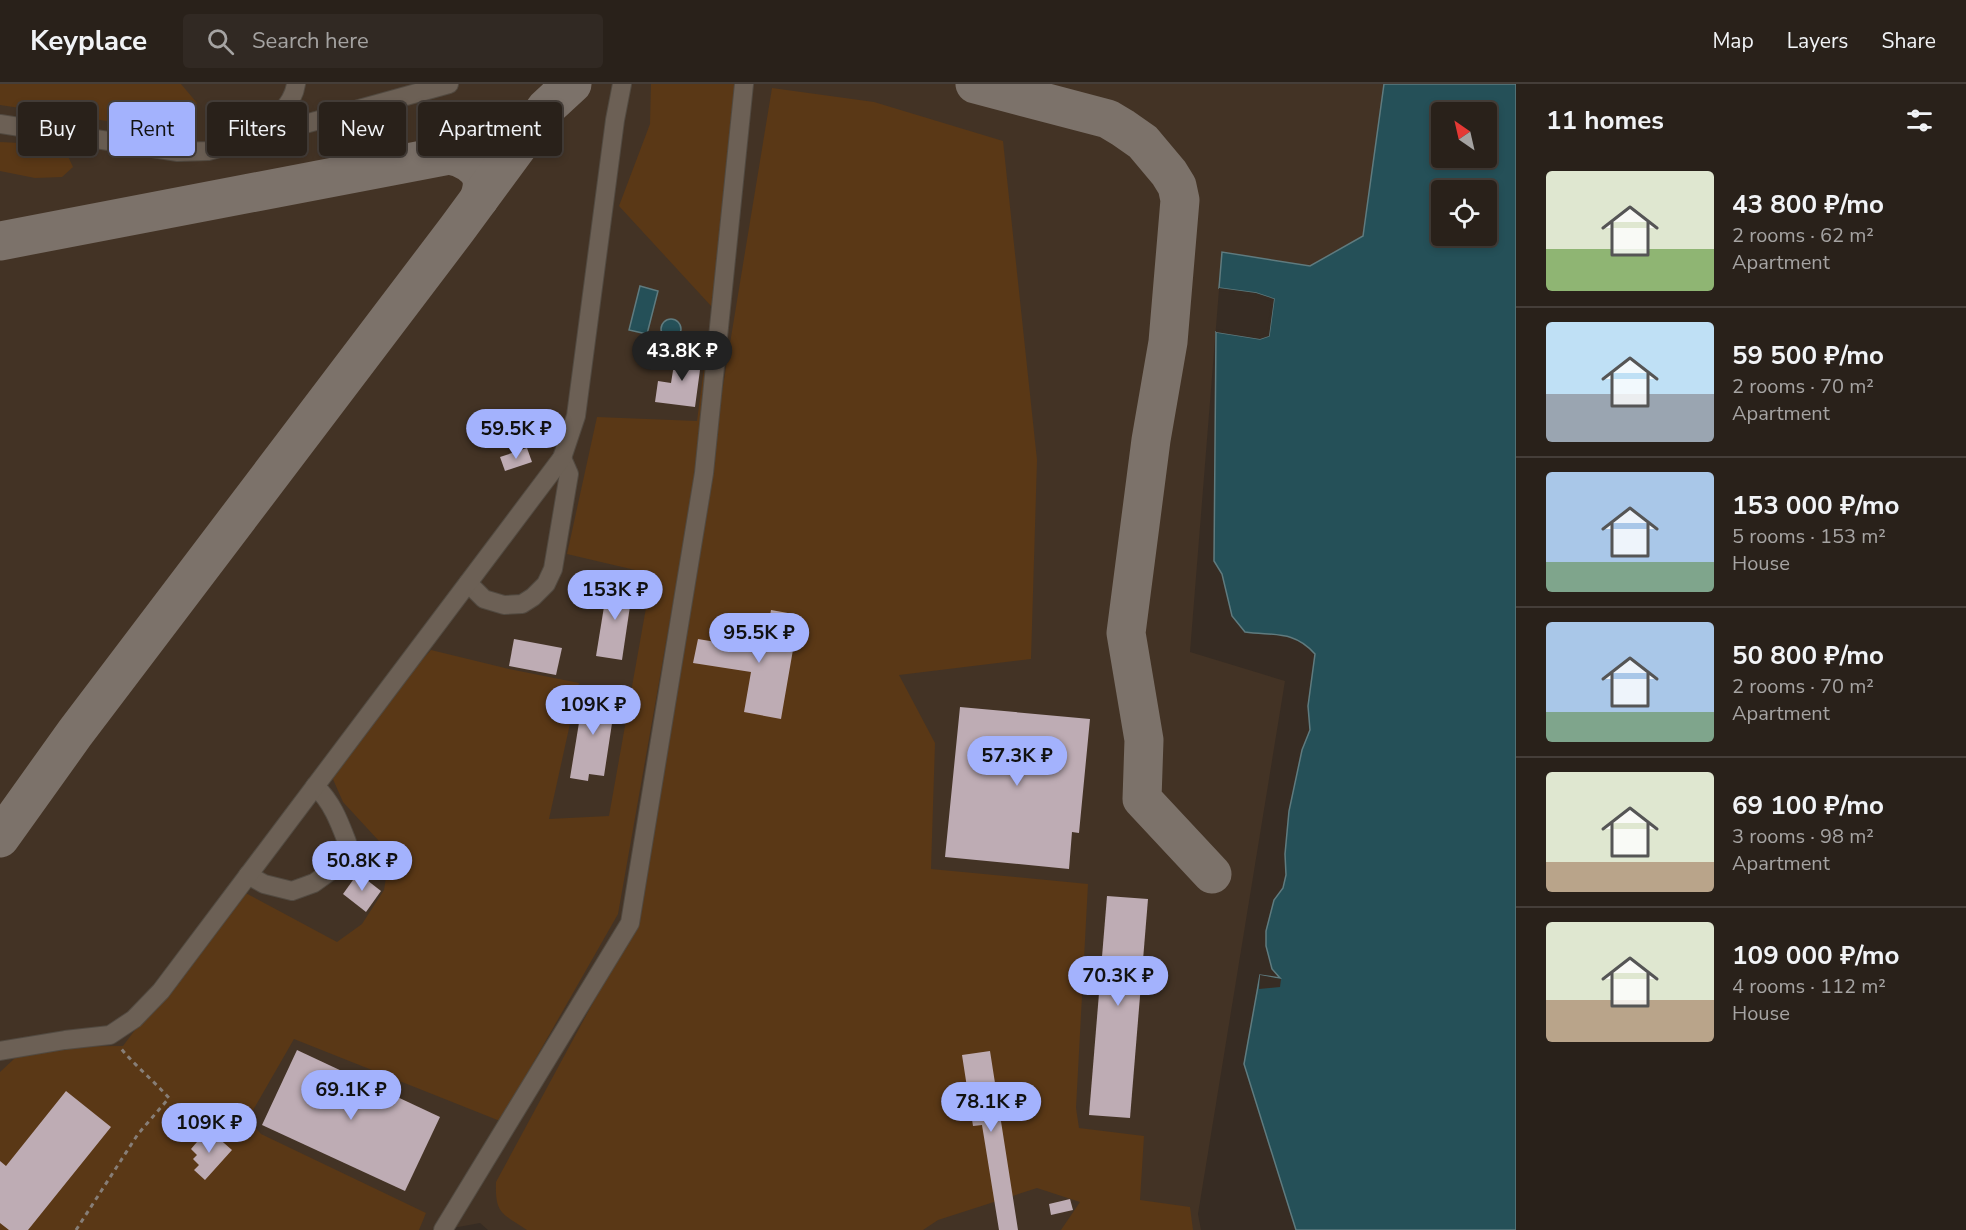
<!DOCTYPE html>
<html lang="en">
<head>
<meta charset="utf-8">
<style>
  body { margin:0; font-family:"Nunito Sans",sans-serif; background:#312923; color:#f1f3f6; height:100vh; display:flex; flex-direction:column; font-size:22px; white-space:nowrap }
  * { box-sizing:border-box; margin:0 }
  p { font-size:20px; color:#a5a3a2 }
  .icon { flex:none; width:33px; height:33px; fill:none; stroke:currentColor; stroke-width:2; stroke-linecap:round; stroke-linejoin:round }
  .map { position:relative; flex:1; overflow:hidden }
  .sheet { display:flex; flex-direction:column; background:#29211a; width:450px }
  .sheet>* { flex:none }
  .guide { position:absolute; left:18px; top:18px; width:570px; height:54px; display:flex; gap:12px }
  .needle { width:39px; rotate:326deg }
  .controls { position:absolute; left:1431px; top:18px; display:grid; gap:12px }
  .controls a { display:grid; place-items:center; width:66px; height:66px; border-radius:6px; background:#29211a; box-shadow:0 3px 9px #0003,0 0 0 2px #453e39; font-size:30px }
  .price { position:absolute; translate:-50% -51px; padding:0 14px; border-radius:21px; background:#a3b2fd; color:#111; font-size:20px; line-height:39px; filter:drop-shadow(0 2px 3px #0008) }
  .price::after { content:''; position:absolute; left:50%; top:36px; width:18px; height:14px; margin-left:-9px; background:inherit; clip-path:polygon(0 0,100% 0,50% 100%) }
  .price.current { background:#222; color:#fff }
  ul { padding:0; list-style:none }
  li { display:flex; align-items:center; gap:18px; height:150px; padding:0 30px }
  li+li { border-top:2px solid #453e39 }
  li span { display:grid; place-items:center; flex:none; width:168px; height:120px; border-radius:6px; color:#555 }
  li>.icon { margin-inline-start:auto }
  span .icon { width:72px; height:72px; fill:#fffc; stroke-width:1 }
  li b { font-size:26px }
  h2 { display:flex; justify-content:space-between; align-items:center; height:72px; padding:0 30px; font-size:26px }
  .chip { padding:0 21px; border-radius:6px; background:#29211a; box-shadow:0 3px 9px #0003,0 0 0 2px #453e39; font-size:21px; line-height:54px }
  .chip.current { background:#a3b2fd; color:#111 }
  header { display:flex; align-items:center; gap:36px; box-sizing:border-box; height:84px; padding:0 30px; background:#29211a; border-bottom:2px solid #453e39 }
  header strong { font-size:28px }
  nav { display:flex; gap:33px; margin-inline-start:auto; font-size:21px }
  .search { width:420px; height:54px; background:#312923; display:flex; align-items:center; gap:15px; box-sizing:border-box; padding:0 21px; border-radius:6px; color:#a5a3a2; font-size:22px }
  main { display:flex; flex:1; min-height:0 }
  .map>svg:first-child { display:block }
</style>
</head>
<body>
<header>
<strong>Keyplace</strong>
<div class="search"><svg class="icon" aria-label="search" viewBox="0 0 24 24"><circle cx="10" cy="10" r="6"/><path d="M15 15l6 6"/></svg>Search here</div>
<nav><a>Map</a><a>Layers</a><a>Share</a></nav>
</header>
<main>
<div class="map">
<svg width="1516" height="1146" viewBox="0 0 1516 1146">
  <rect width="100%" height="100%" fill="#372c23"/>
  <path fill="#433325" d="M0,0H1384L1364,152L1310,182L1222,168L1190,568L1285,597L1198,1130L1201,1146H488L480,1139L442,1146H0Z"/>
  <g fill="#5a3816">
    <path d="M0,0H181L197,19L188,41L170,48L107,37L0,21Z"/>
    <path d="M651,0H748L696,389L618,830L500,1037L294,955L248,1035L261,1050L426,1129L419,1146H0V988L27,963L123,962L240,806L337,858L362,840L384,806L390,769L343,718L332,693L345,660L431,566L509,585L579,599L549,735L609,732L652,490L567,470L597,333L697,337L712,223L619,122L650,40Z"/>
    <path d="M772,4L874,18L1003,57L1037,376L1031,575L899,591L935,659L931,785L1088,800L1076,1024L1079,1044L1144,1052L1140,1116L1190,1123L1193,1146H1061L1080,1118L1037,1104L938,1136L923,1146H527C502,1129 495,1130 496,1098L634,843Z"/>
    <path d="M0,58L39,60L66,68L73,83L62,93L35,94L0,87Z"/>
  </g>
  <g fill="#255058" stroke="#5f7b7f" stroke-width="1.5" fill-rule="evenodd">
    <path d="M1384,0H1516V1146H1296L1244,980L1260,891L1280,894L1272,885L1266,862V847L1274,816L1283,804L1286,791L1285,770L1289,727L1302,666L1310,646L1308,622L1315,570C1294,546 1274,552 1245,548L1232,532L1222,490L1214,477L1216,248L1260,255L1269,252L1274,215L1256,209L1219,204L1222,168L1310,182L1363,152ZM1442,28H1486V74H1442ZM1442,106H1486V152H1442Z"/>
    <path d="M640,202L658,207L647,250L629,246Z"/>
    <circle cx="671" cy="245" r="10"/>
  </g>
  <g fill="#372c23">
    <path d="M1219,204L1256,209L1274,215L1269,252L1260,255L1216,248V245L1260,252L1267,250L1271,217L1255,212L1219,207Z"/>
    <path d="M1260,891L1281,895L1280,903L1259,905Z"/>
  </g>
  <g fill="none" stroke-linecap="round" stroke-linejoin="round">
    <g stroke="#7c726a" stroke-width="39">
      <path d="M975,0L1108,35L1123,44L1143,58L1169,89L1177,102L1180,116L1168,258L1151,356L1126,549L1144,656L1142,715L1212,790"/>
      <path d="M0,157L449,71C462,73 479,81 482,96C483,102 481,109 479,115"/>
      <path d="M0,754L75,649L457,145L546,24L572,0"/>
    </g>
  </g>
  <g fill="#beacb4">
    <path d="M676,268L702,271L695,323L655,318L658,297L671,299Z"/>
    <path d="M527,364L532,378L505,387L500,373Z"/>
    <path d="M608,498L633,502L622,576L596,572Z"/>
    <path d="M771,526L799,531L781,635L744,628L751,588L693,579L698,555L764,566Z"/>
    <path d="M514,555L562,564L556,591L509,582Z"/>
    <path d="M584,608L616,613L604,692L589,690L588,697L570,694Z"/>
    <path d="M960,623L1090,635L1079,749L1072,748L1069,785L945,773Z"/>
    <path d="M358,789L381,807L366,828L343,810Z"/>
    <path d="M1107,812L1148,815L1130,1034L1089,1031Z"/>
    <path d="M297,966L440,1033L405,1107L262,1041Z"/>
    <path d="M990,967L1018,1146H999L982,1041L973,1042L962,971Z"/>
    <path d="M66,1007L111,1043L28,1146H9L0,1139V1077L6,1082Z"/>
    <path d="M208,1045L232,1066L205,1096L194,1086L199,1081L193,1075L197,1071L191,1065Z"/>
    <path d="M1070,1115L1073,1126L1051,1131L1049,1120Z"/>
  </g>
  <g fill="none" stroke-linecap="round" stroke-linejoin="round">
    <defs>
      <g id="minor">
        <path d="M0,40L178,68L208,67L449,0"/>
        <path d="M255,51C272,38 293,22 296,0"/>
        <path d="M468,499L484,515L504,521L522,520L533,513L546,500L553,485L569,390L562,374"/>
        <path d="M248,791L264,800L292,807L314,799L339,781L347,758C339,737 332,718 315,702"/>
        <path d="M0,967L65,956L110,951L134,935L161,907L562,374L576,332L615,36L622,0"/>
        <path d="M443,1146L630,839L704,389L744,0"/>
      </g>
    </defs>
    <use href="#minor" stroke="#524a41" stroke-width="20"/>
    <path stroke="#877e77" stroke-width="3" stroke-dasharray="4.5 4.5" stroke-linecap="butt" d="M76,1146L138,1050L169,1014C153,996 134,981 119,962"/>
    <use href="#minor" stroke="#6c6055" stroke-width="18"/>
  </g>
</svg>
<div class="controls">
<a><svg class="needle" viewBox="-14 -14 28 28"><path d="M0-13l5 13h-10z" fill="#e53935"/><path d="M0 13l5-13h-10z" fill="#a5a3a2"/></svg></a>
<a><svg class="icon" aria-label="locate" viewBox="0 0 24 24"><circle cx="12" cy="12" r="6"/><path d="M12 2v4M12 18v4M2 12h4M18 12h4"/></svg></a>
</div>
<b class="price current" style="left:682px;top:298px">43.8K ₽</b>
<b class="price" style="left:516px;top:376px">59.5K ₽</b>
<b class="price" style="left:615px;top:537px">153K ₽</b>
<b class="price" style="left:759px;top:580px">95.5K ₽</b>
<b class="price" style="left:593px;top:652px">109K ₽</b>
<b class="price" style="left:1017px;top:703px">57.3K ₽</b>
<b class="price" style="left:362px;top:808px">50.8K ₽</b>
<b class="price" style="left:1118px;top:923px">70.3K ₽</b>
<b class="price" style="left:351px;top:1037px">69.1K ₽</b>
<b class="price" style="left:991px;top:1049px">78.1K ₽</b>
<b class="price" style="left:209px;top:1070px">109K ₽</b>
<div class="guide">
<a class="chip">Buy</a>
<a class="chip current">Rent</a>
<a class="chip">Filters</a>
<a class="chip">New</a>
<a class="chip">Apartment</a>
</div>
</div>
<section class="sheet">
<h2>11 homes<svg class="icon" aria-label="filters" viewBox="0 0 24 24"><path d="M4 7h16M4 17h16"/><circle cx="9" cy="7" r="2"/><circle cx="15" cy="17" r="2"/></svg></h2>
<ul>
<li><span style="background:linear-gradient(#dfe7d0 65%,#8fb573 0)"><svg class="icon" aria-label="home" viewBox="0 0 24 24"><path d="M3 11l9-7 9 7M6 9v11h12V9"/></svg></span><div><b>43 800 ₽/mo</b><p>2 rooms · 62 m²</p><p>Apartment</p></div></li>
<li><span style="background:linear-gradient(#bfe0f5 60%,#9aa5b1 0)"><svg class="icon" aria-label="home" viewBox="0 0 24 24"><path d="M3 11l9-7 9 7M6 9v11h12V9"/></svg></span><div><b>59 500 ₽/mo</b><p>2 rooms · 70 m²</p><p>Apartment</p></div></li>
<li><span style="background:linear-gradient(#a9c7e8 75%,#7fa58c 0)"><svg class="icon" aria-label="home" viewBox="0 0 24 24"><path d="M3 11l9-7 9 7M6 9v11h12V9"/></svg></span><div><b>153 000 ₽/mo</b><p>5 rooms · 153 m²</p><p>House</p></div></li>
<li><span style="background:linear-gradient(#a9c7e8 75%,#7fa58c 0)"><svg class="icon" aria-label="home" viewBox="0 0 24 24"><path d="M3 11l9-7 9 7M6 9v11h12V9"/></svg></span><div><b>50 800 ₽/mo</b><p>2 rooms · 70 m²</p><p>Apartment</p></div></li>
<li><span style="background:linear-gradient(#dfe7d0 75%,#b9a48a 0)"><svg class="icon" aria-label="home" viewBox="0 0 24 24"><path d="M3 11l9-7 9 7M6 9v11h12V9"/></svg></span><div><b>69 100 ₽/mo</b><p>3 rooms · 98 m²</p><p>Apartment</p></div></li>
<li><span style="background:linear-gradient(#dfe7d0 65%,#b9a48a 0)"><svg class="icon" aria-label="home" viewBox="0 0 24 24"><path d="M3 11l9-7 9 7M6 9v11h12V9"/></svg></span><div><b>109 000 ₽/mo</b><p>4 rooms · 112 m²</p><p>House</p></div></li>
</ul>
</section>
</main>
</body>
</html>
